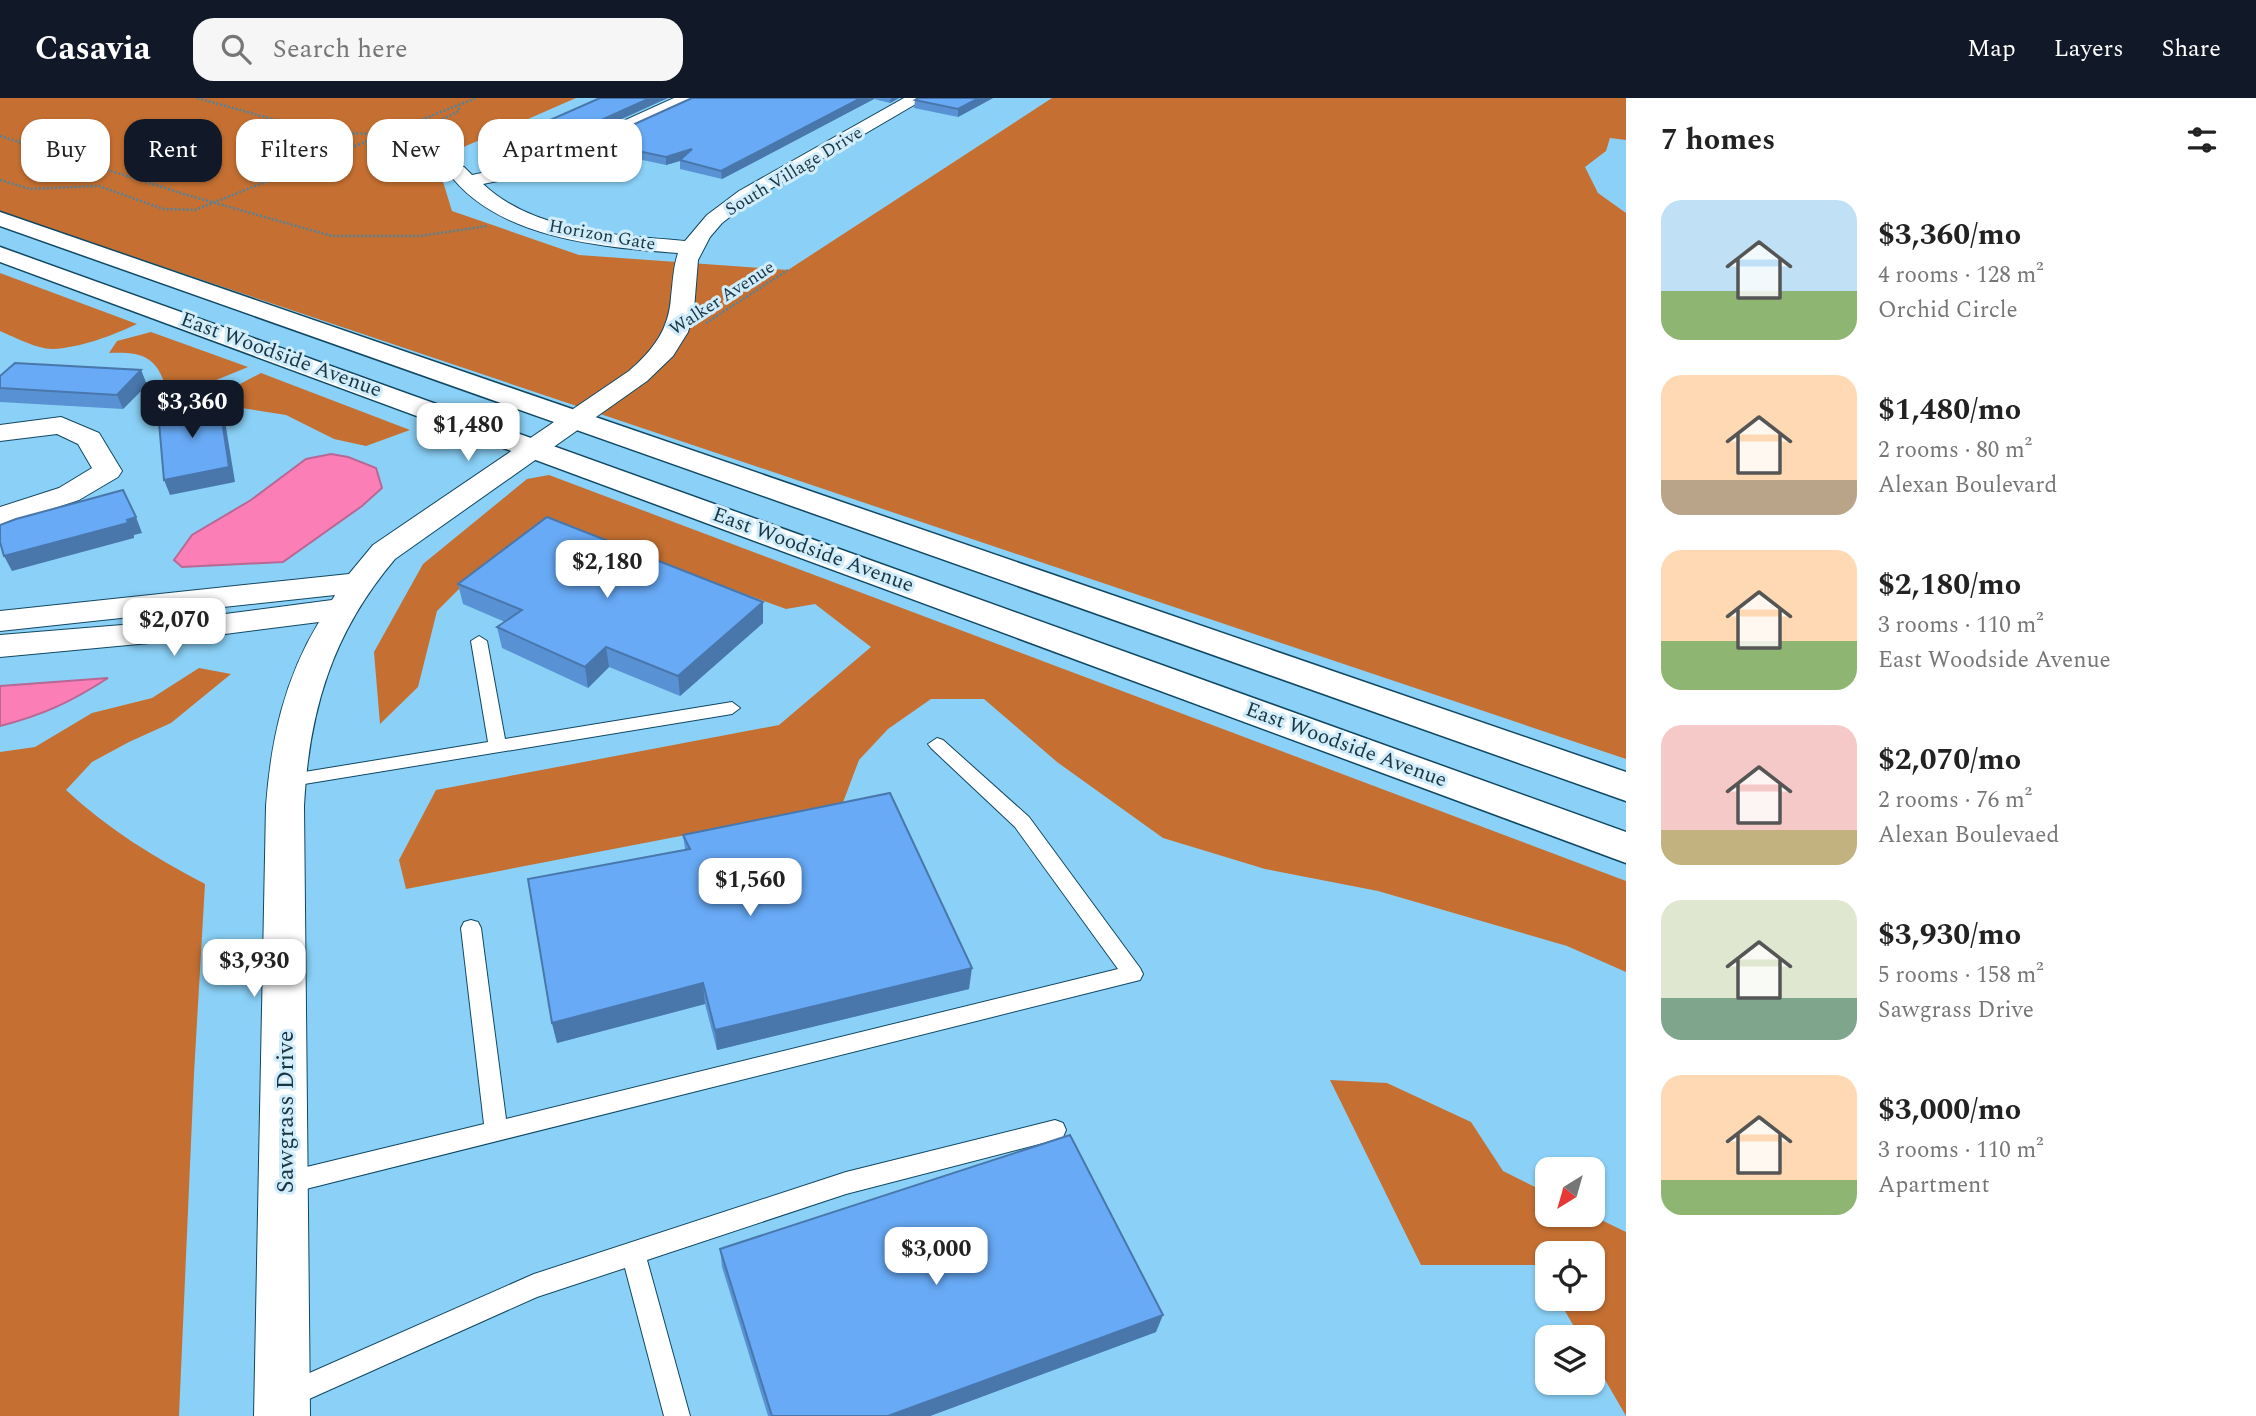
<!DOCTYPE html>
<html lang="en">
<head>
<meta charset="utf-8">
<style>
  body { margin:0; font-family:Spectral,serif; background:#f6f6f6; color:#222; height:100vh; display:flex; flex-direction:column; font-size:26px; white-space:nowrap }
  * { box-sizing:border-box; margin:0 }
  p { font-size:23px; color:#767676 }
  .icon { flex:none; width:38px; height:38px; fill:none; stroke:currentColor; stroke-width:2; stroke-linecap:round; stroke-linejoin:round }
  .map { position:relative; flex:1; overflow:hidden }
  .panel { display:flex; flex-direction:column; background:#fff; width:630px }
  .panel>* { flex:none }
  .top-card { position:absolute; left:21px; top:21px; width:665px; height:63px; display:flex; gap:14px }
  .needle { width:46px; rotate:217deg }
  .tools { position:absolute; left:1535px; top:1059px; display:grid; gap:14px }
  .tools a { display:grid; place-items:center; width:70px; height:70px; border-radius:14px; background:#fff; box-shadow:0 2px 5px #0004; font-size:35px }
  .price { position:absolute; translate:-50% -60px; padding:0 16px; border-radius:14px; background:#fff; color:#222; font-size:23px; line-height:46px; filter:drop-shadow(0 2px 4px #0008) }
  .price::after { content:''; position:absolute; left:50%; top:42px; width:21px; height:16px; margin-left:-10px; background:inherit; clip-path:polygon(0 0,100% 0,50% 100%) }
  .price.selected { background:#111827; color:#fff }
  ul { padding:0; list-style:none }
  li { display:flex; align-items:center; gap:21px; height:175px; padding:0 35px }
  li span { display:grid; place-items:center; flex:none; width:196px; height:140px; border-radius:21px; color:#555 }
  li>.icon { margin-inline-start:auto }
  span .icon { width:84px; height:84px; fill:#fffc; stroke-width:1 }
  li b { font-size:30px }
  h2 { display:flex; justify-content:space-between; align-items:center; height:84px; padding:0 35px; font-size:30px }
  .chip { padding:0 24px; border-radius:21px; background:#fff; box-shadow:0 2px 5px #0004; font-size:24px; line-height:63px }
  .chip.selected { background:#111827; color:#fff }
  header { display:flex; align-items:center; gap:42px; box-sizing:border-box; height:98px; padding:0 35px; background:#111827; color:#fff }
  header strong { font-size:33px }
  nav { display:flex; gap:38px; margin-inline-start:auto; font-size:24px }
  .search { width:490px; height:63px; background:#f6f6f6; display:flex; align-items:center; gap:18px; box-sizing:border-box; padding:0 24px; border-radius:21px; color:#767676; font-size:26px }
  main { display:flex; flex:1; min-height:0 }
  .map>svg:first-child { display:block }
</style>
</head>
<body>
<header>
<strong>Casavia</strong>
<div class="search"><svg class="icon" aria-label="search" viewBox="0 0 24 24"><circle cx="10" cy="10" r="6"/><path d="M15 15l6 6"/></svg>Search here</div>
<nav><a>Map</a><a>Layers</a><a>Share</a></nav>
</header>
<main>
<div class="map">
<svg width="1626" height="1318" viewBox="0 0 1626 1318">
  <rect width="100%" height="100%" fill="#8bd1f7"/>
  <g fill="#c57032">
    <path d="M0,0H576L436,61L452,113L579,157L788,172L1052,0H1626V42L1610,40L1606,53L1585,69L1598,95L1626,115V661L0,114Z"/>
    <path d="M0,175L137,226C111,238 80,250 52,251C37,251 14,239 0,233Z"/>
    <path d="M151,234L248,269L192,292L166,290C156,257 141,254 109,255L117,243Z"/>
    <path d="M261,275L410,332L366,348L334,341L286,317L223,307L240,286Z"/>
    <path d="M549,377L1626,783V874L1567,848L1378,793L1265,771L1163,740L1057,664L984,601H931L888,631L859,662L842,707L406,791L399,762L436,692L779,627L871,549L815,506L786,511L561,428L482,468L437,513L418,589L380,626L374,554L423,466L527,381Z"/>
    <path d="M199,570L231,576L171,625L129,644L92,664L66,692C108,731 155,760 205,786L194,976L179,1318H0V654L35,649L92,615L152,600Z"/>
    <path d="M1330,982L1387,985L1471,1024L1503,1073L1547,1095V1116L1591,1117L1626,1134V1318L1593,1261L1592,1239H1580L1558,1201L1592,1200V1155H1547V1180L1539,1167H1421Z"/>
  </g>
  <g fill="#fc7eb7" stroke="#b86894" stroke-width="2">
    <path d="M331,356L348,359L376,370L382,390L362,408L283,464L182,469L174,462L192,437L251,402L306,361Z"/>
    <path d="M108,580C71,604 43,617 0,628V588Z"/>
  </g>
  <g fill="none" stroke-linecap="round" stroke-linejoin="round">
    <defs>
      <g id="service">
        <path d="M479,538L487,543L505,641L732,604L740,610L732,616L286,689L280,687L277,683L280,679L286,677L488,644L471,543Z"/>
        <path d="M937,640L943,642L1029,719L1140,870L1143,876L1140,882L286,1096L278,1093L274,1085L278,1077L286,1074L484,1026L461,830L464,824L471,822L478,824L481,830L506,1021L1118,871L1015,729L931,650L928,646Z"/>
        <path d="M1055,1022L1063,1025L1066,1032L1063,1039L1055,1042L846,1096L647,1162L690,1318H664L625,1170L537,1199L289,1310L280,1306L276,1297L280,1288L534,1176L846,1074Z"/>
      </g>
      <g id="minor">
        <path d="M674,0H697L694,4L546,73L483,86C535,135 619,137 685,143L707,117L739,93L904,0H926L753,101L722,125L710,139L698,162L694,211L688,234L673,258L647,283L395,461C332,535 309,613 304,708L310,1318H254L266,708C271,642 284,582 319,524L171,543L0,559V537L171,523L332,502L335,497L0,533V513L349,476L373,447L629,273C653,252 669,232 671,199C673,184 673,170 678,155C601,149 496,141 447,73L457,67L464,69L472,77L533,64Z"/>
        <path d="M61,319L99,335L122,373L118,379L79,402L0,428V409L59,390L92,370L78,346L57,336L0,343V327Z"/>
      </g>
      <g id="primary">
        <path d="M0,114L1626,674V703L0,128Z"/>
        <path d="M0,149L1626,734V765L0,164Z"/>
      </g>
    </defs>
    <use href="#service" stroke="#104862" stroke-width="2"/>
    <use href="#minor" stroke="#104862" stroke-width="2"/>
    <use href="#primary" stroke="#104862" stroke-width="3"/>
    <g stroke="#52839e" stroke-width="2.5" stroke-dasharray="2 2" stroke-linecap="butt">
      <path d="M197,0L301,29L334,35L380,36"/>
      <path d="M388,35L429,31"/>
      <path d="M0,38L187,97L332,138H420L487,128"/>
      <path d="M444,59L430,46L429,28L459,13V7"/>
      <path d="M0,82L30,91L99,88L163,111L195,112L476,0"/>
      <path d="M706,225L788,172"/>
    </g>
    <use href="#service" fill="#fff" fill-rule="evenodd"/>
    <use href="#minor" fill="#fff" fill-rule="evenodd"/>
    <use href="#primary" fill="#fff" fill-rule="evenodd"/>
  </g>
  <g fill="#5992d4">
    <path d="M600,0L567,46L533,38L532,30Z"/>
    <path d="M692,0H899L890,5L874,1L722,81L680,71V63L666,67L596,52L595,44Z"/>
    <path d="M993,0L958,19L914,10L915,2Z"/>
    <path d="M141,272L147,287L123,311L0,304V278Z"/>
    <path d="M458,486L763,504V525L680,598L609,569L588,590L502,550L497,529L505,524L463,506Z"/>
    <path d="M683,737L969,891L717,952L705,906L557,945L552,925L685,751Z"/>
    <path d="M720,1151L1156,1234L930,1318H768L722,1169Z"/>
  </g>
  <g fill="#4977ac">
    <path d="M650,0H668L567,46L566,38Z"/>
    <path d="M861,0H874V1L722,81L721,73Z"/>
    <path d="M891,0H899L890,5Z"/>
    <path d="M979,0H993L958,19V11Z"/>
    <path d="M692,51L693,59L666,67V59Z"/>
    <path d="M141,272L147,287L123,311L117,297Z"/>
    <path d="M219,302L224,317L235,384L170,397L164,382Z"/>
    <path d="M136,419L142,435L134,437V440L12,473L4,458Z"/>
    <path d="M763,504V525L680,598L678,578Z"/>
    <path d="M606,549L609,569L588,590L585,569Z"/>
    <path d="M972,870L969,891L717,952L715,932Z"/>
    <path d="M703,885L705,906L557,945L552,925Z"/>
    <path d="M1163,1217L1156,1234L930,1318H888Z"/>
  </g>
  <g fill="#68aaf6" stroke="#4977ac" stroke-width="2">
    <path d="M600,0H650L566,38L532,30Z"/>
    <path d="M692,0H861L721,73L680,62L692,51L666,59L595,44Z"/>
    <path d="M918,0H979L958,11L915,2Z"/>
    <path d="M15,265L141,272L117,297L0,290V278Z"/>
    <path d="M219,302L229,369L164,382L158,313Z"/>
    <path d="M123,392L136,419L127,422L128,425L4,458L0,444V427L16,421Z"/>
    <path d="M547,419L763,504L678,578L606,549L585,569L497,529L522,512L458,486Z"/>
    <path d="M890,695L972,870L715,932L703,885L552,925L528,781L690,751L683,737Z"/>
    <path d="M1070,1037L1163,1217L888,1318H772L720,1151Z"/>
  </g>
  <g text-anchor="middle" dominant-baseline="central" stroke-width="6" stroke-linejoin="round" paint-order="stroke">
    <g font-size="18" fill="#183544" stroke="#d1ecfb">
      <text transform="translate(794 73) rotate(-31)">South Village Drive</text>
      <text transform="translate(602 137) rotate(10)">Horizon Gate</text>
      <text transform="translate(722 200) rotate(-33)">Walker Avenue</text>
    </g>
    <g font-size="21" fill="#183544" stroke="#d1ecfb">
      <text transform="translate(281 257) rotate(20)">East Woodside Avenue</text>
      <text transform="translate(813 452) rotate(20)">East Woodside Avenue</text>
      <text transform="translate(1346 647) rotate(20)">East Woodside Avenue</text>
    </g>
    <g font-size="24" fill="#183544" stroke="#d1ecfb">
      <text transform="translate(286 1014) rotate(-90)">Sawgrass Drive</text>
    </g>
  </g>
</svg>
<div class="tools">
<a><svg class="needle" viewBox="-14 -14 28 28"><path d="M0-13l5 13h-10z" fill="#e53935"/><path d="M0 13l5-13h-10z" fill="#767676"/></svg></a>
<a><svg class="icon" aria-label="locate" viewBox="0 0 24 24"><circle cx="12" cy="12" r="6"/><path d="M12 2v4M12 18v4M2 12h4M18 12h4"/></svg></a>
<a><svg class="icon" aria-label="layers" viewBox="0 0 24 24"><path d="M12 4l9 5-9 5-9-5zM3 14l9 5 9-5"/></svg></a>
</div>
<b class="price selected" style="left:192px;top:342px">$3,360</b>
<b class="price" style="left:468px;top:365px">$1,480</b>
<b class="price" style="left:607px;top:502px">$2,180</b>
<b class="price" style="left:174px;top:560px">$2,070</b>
<b class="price" style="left:750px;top:820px">$1,560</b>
<b class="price" style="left:254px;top:901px">$3,930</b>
<b class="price" style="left:936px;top:1189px">$3,000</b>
<div class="top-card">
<a class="chip">Buy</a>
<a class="chip selected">Rent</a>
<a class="chip">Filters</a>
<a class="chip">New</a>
<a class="chip">Apartment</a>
</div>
</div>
<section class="panel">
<h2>7 homes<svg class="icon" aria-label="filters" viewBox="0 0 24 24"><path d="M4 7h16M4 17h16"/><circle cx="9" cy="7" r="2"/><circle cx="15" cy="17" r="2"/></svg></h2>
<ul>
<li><span style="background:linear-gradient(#bfe0f5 65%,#8fb573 0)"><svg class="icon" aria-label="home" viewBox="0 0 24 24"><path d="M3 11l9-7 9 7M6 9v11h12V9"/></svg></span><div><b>$3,360/mo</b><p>4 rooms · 128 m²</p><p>Orchid Circle</p></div></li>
<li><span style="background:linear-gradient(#ffd9b3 75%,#b9a48a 0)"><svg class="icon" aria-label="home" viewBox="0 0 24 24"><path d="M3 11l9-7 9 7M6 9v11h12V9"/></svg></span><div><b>$1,480/mo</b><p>2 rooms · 80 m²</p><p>Alexan Boulevard</p></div></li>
<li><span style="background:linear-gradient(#ffd9b3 65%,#8fb573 0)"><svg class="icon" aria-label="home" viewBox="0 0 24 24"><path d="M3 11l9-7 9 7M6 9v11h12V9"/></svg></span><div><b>$2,180/mo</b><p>3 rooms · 110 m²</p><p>East Woodside Avenue</p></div></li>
<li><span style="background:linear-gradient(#f6c9c9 75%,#c2b280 0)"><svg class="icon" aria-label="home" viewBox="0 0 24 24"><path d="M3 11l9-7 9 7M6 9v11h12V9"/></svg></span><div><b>$2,070/mo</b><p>2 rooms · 76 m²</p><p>Alexan Boulevaed</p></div></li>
<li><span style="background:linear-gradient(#dfe7d0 70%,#7fa58c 0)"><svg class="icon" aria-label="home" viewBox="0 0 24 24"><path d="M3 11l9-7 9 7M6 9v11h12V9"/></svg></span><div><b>$3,930/mo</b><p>5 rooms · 158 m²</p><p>Sawgrass Drive</p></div></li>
<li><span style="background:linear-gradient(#ffd9b3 75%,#8fb573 0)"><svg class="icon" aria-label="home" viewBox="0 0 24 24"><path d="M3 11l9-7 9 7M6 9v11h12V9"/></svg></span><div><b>$3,000/mo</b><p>3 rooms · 110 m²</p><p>Apartment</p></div></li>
</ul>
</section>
</main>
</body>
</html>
